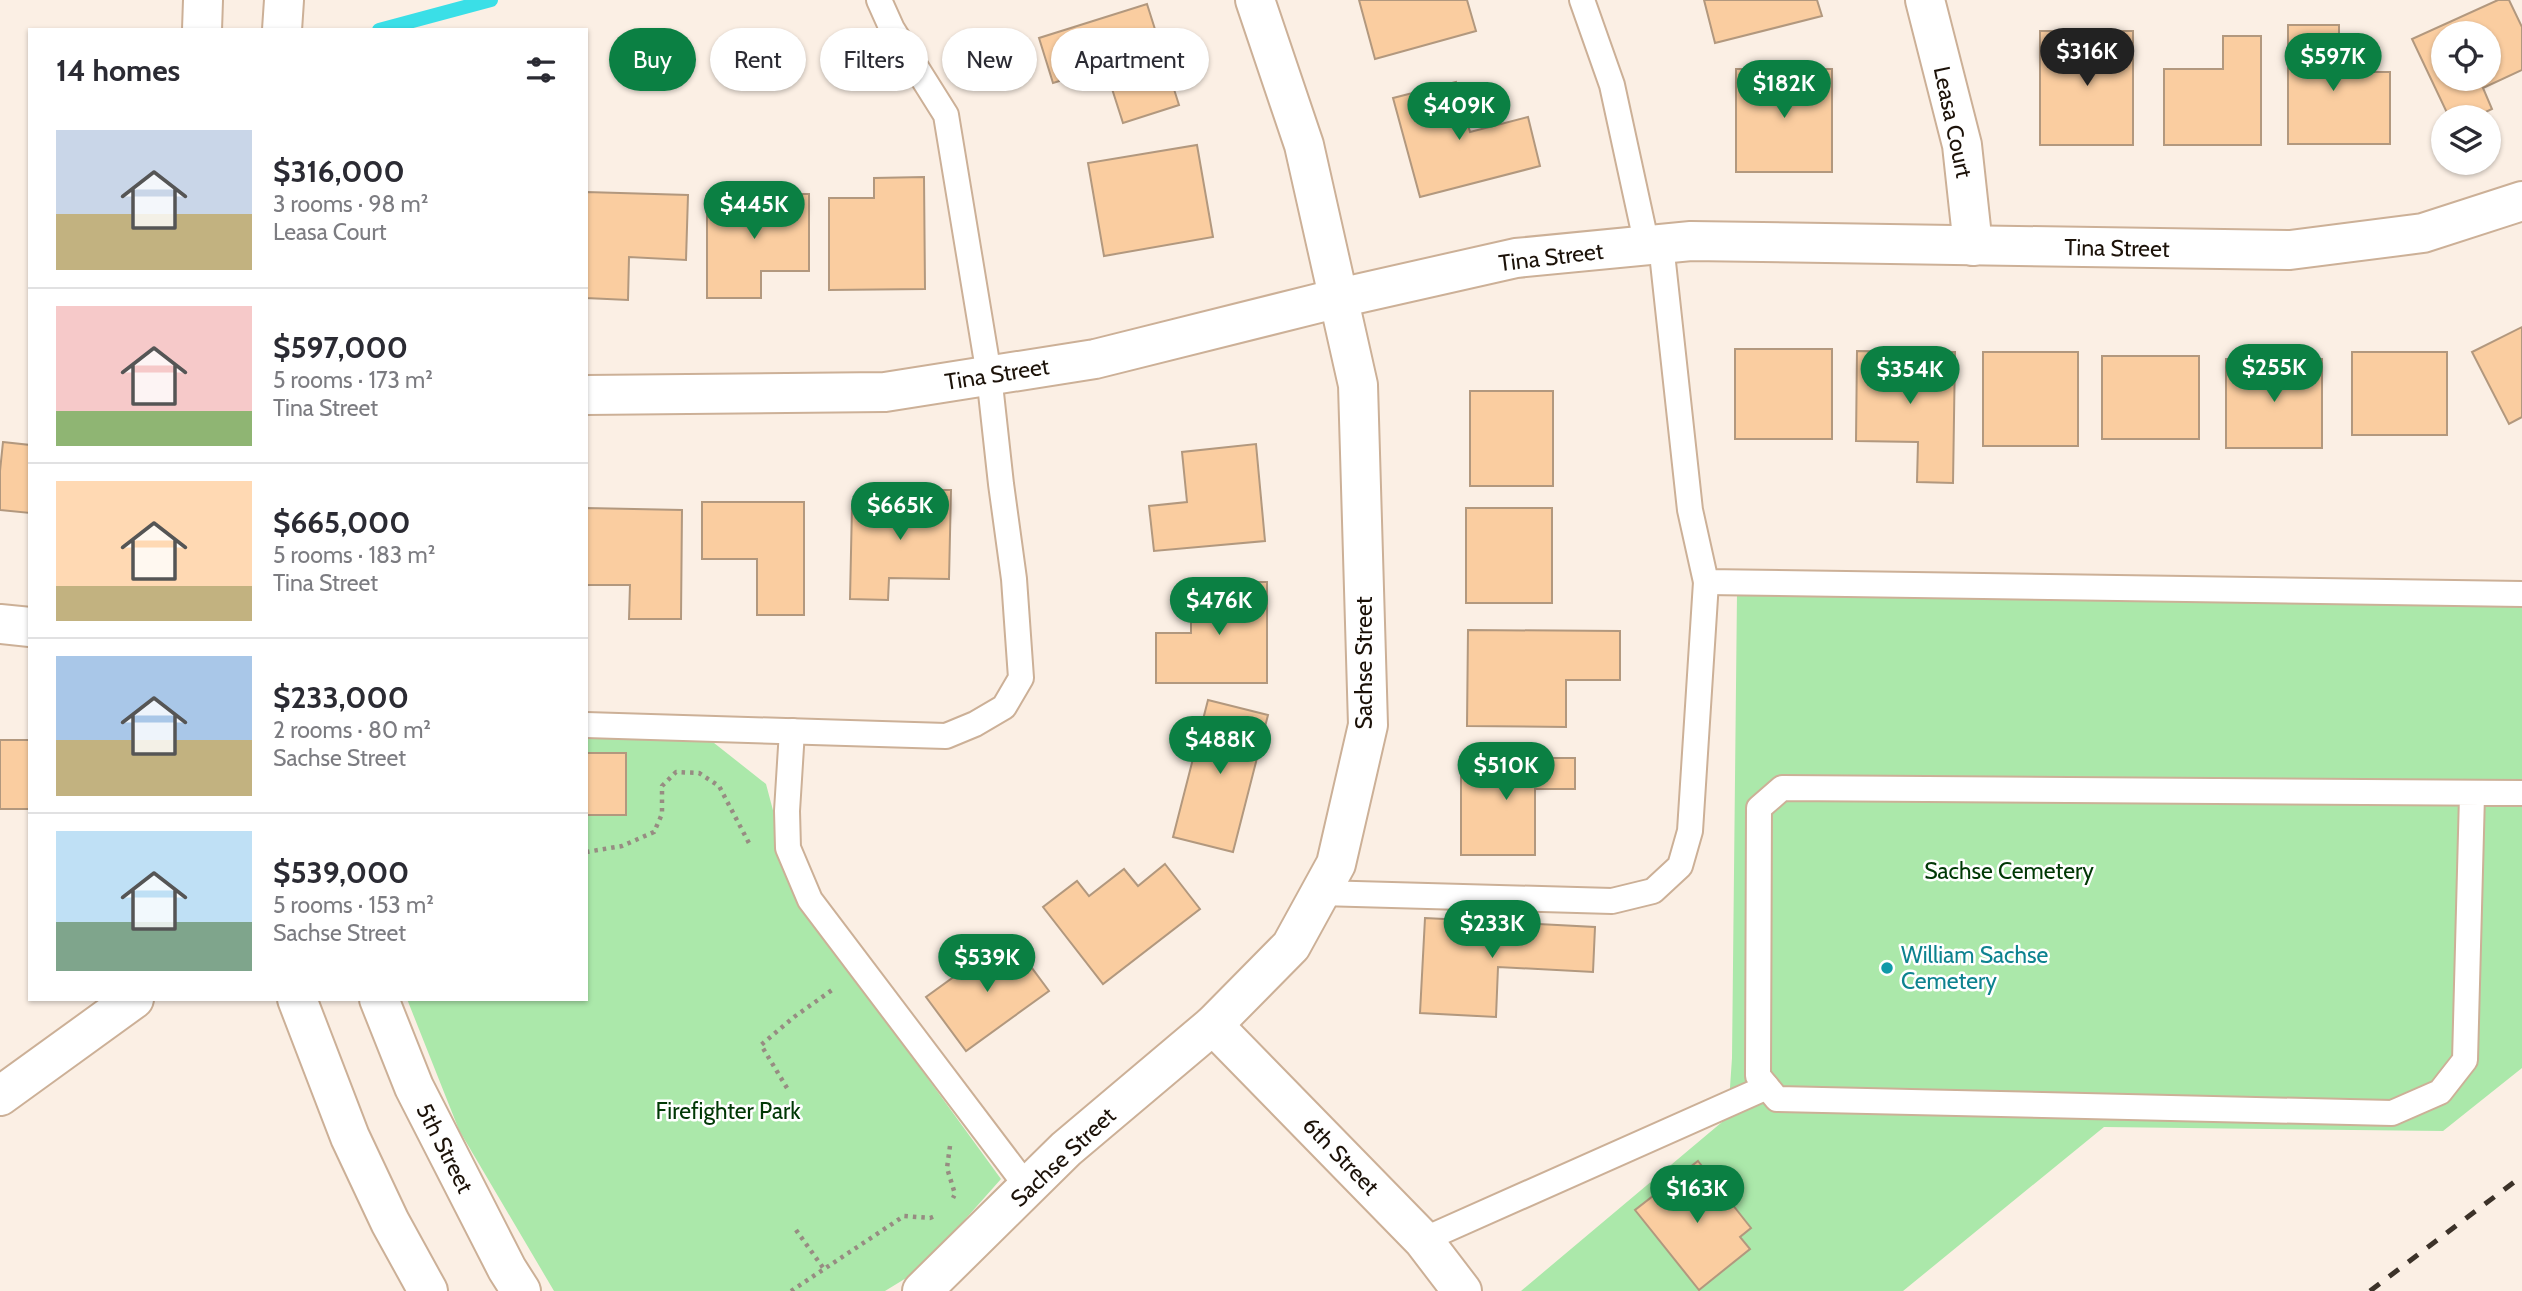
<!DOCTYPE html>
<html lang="en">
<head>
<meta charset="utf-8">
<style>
  body { margin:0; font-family:Cabin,sans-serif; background:#f7f7f7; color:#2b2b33; height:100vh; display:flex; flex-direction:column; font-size:26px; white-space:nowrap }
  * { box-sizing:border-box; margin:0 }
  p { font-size:23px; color:#7c7c81 }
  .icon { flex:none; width:38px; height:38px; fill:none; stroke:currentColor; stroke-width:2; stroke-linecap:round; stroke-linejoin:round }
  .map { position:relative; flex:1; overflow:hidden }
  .details { position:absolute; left:28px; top:28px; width:560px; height:973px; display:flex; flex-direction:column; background:#fff; border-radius:0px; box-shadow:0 2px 5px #0004 }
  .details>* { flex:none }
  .top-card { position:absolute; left:609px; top:28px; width:665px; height:63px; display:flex; gap:14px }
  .buttons { position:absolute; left:2431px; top:21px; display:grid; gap:14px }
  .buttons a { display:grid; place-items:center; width:70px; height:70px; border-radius:50%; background:#fff; box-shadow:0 2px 5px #0004; font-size:35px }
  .price { position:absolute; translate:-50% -60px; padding:0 16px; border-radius:24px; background:#0b8043; color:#fff; font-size:23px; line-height:46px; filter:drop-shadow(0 2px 4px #0008) }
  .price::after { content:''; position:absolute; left:50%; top:42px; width:21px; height:16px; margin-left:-10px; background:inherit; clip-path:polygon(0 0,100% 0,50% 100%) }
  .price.current { background:#222; color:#fff }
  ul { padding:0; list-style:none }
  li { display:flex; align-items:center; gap:21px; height:175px; padding:0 28px }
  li+li { border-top:2px solid #e1e1e2 }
  li span { display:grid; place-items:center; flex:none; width:196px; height:140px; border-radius:0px; color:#555 }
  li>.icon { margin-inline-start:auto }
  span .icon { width:84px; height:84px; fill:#fffc; stroke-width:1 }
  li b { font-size:30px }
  h2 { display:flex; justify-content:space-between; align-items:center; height:84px; padding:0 28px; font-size:30px }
  .chip { padding:0 24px; border-radius:32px; background:#fff; box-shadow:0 2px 5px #0004; font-size:24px; line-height:63px }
  .chip.current { background:#0b8043; color:#fff }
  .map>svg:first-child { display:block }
</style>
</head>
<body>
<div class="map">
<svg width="2522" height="1291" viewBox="0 0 2522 1291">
  <rect width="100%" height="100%" fill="#fbefe4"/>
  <g fill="#abe8aa">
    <path d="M1737,593L2522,607V1068L2443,1131L2104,1127L1903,1291H1521L1728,1117L1732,1058Z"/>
    <path d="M586,739H709L766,784L796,897L1001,1179L921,1269L885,1291H554L459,1130L407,999H586Z"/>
  </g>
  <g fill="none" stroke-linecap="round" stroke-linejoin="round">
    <path stroke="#3adfe7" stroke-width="14" d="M379,30L491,0"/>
  </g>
  <g fill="#facda0" stroke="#b2987e" stroke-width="2" fill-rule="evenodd">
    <path d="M1359,0H1467L1476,31L1375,59Z"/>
    <path d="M1704,0H1817L1822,16L1715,43Z"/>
    <path d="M2498,0H2509L2522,27V70L2483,88L2492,109L2475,117H2449L2412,39ZM2443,33H2488V79H2443Z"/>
    <path d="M1147,4L1179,105L1123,123L1105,67L1053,83L1039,38Z"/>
    <path d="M2288,25H2339V72H2390V144H2288Z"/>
    <rect x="2040" y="31" width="93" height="114"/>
    <path d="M2223,36H2261V145H2164V69H2223Z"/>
    <rect x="1736" y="69" width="96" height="103"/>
    <path d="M1456,82L1470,132L1528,117L1540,166L1420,197L1393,98Z"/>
    <path d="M1197,145L1213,237L1104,256L1088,163Z"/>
    <path d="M924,177L925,289L829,290V198H874V178Z"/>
    <path d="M586,192L688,195L686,260L629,257L628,300L586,298Z"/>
    <path d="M707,194H809V271H761V298H707Z"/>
    <path d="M2522,327V417L2509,424L2472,352Z"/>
    <rect x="1735" y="349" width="97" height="90"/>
    <path d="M1857,351L1955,352L1953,483L1917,482L1918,442L1856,441Z"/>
    <rect x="1983" y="352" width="95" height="94"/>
    <rect x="2352" y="352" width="95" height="83"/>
    <rect x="2102" y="356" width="97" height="83"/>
    <rect x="2226" y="359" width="96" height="89"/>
    <rect x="1470" y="391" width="83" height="95"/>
    <path d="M3,442L30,445V513L0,510V471Z"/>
    <path d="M1256,444L1265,541L1154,551L1149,506L1187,502L1182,452Z"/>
    <path d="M900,490H951L949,579L889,578L888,600L850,599L852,506L899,507Z"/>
    <path d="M702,502H804V615H757V559H702Z"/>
    <path d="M586,508L682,510L681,619H629L630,585H586Z"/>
    <rect x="1466" y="508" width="86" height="95"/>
    <path d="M1191,582H1267V683H1156V633H1191Z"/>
    <path d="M1468,630L1620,631V680H1566V727L1467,726Z"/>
    <path d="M1208,700L1268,715L1233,852L1173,837Z"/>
    <rect x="0" y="740" width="30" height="69"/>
    <rect x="586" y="753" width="40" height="62"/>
    <path d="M1461,758H1575V789H1535V855H1461Z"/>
    <path d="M1165,864L1200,909L1103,984L1043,907L1077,881L1089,896L1124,869L1138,886Z"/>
    <path d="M1425,918L1595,927L1593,972L1498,967L1496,1017L1420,1013Z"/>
    <path d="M1009,937L1049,991L966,1051L926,997Z"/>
    <path d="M1698,1161L1751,1228L1740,1237L1750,1249L1699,1290L1635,1210Z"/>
  </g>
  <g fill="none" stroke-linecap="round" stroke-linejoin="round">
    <defs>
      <g id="service">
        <path d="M1582,0L1612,85L1647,246"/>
        <path d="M1661,244L1690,510L1706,582L2522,594"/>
        <path d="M586,725L946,736L975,724L1004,707L1021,678L1014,579L1001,484L989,375L946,115L892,29L879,0"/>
        <path d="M792,731L787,811L788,848L810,900L1028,1188"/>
        <path d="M2472,795L2465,1060L2440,1092L2392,1113L1777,1099L1758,1076L1759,808L1782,788L2522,793"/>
        <path d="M1320,893L1612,901L1653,891L1680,866L1690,831L1706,582"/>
        <path d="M1423,1240L1767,1087"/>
      </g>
      <g id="minor">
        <path d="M1925,0L1962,145L1973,246"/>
        <path d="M586,395L885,392L1095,359L1339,298L1516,258L1691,241L2290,250L2423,233L2522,201"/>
        <path d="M0,624L30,627"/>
        <path d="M1213,1025L1423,1240L1462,1291"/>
        <path d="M0,1096L134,999"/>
        <path d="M922,1291L1066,1149L1213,1025L1291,946L1336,864L1368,725L1358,385L1304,145L1255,0"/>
      </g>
      <g id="secondary">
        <path d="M202,30L203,0"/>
        <path d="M282,30L284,0"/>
        <path d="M297,999L350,1137L390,1222L428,1291"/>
        <path d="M379,999L414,1087L507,1269L521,1291"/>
      </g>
    </defs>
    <use href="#service" stroke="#ccb097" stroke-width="28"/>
    <use href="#minor" stroke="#ccb097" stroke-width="42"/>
    <use href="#secondary" stroke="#ccb097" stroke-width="42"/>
    <g stroke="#978c82" stroke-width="4.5" stroke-dasharray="3.5 5" stroke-linecap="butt">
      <path d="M586,852L622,846L654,832L662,814V786L676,772L699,773L719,786L750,845"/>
      <path d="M787,1088L761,1045L794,1017L832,990"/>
      <path d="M950,1146L947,1168L955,1194L953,1198"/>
      <path d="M796,1230L824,1269"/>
      <path d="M791,1291L904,1216L930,1218L935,1216"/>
    </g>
    <use href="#service" stroke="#fff" stroke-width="24"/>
    <use href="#minor" stroke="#fff" stroke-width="38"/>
    <use href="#secondary" stroke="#fff" stroke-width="38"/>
    <path stroke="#3c3229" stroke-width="5" stroke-dasharray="12 12" stroke-linecap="butt" d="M2370,1291L2522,1176"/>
  </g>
  <circle fill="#0f9aa8" stroke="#fff" stroke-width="2.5" cx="1887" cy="968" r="7"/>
  <g text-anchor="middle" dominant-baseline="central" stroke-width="5" stroke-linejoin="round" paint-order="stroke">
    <g font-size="23" fill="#1c1209" stroke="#fff">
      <text transform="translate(1953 122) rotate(78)">Leasa Court</text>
      <text transform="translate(2117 248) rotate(1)">Tina Street</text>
      <text transform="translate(1551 257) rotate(-7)">Tina Street</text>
      <text transform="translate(997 374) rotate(-9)">Tina Street</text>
      <text transform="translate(1364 663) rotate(-90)">Sachse Street</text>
      <text transform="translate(445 1148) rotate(63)">5th Street</text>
      <text transform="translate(1341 1156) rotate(46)">6th Street</text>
      <text transform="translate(1063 1157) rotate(-43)">Sachse Street</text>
    </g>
    <g font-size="23" fill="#003805" stroke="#fff">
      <text x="2009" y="871">Sachse Cemetery</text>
      <text x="728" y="1111">Firefighter Park</text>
    </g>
    <g font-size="23" fill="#0d838f" stroke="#fff" text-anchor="start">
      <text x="1901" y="955">William Sachse<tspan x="1901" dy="26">Cemetery</tspan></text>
    </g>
  </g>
</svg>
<div class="buttons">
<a><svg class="icon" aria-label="locate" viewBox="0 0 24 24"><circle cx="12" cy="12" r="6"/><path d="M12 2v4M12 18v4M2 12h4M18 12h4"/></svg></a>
<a><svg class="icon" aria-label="layers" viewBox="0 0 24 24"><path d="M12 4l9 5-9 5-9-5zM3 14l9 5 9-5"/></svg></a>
</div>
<b class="price current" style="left:2087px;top:88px">$316K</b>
<b class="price" style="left:2333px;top:93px">$597K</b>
<b class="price" style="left:1784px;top:120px">$182K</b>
<b class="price" style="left:1459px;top:142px">$409K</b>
<b class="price" style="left:754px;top:241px">$445K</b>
<b class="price" style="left:2274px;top:404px">$255K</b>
<b class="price" style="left:1910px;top:406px">$354K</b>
<b class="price" style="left:900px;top:542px">$665K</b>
<b class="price" style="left:1219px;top:637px">$476K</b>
<b class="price" style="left:1220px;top:776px">$488K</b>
<b class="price" style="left:1506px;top:802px">$510K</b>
<b class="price" style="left:1492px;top:960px">$233K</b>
<b class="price" style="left:987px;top:994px">$539K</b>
<b class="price" style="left:1697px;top:1225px">$163K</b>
<div class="top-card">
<a class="chip current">Buy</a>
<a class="chip">Rent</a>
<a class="chip">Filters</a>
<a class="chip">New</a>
<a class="chip">Apartment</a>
</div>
<section class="details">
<h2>14 homes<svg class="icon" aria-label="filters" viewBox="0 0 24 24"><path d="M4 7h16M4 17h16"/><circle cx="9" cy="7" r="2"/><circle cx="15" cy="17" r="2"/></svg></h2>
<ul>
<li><span style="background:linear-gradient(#c9d6e8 60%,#c2b280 0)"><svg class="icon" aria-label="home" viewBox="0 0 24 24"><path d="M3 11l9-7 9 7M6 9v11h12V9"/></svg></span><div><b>$316,000</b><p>3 rooms · 98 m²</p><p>Leasa Court</p></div></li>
<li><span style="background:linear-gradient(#f6c9c9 75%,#8fb573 0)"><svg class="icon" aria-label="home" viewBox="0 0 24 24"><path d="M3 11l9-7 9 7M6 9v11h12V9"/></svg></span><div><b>$597,000</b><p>5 rooms · 173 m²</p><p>Tina Street</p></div></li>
<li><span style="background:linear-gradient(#ffd9b3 75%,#c2b280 0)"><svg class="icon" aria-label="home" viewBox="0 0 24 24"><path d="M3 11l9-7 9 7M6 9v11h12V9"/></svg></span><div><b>$665,000</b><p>5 rooms · 183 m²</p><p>Tina Street</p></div></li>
<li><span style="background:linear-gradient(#a9c7e8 60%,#c2b280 0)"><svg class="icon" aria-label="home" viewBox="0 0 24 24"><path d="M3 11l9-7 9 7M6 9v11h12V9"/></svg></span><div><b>$233,000</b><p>2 rooms · 80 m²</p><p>Sachse Street</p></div></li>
<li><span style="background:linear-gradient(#bfe0f5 65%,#7fa58c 0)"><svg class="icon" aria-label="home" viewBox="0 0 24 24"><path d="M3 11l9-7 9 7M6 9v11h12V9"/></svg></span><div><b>$539,000</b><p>5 rooms · 153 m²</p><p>Sachse Street</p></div></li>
</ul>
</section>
</div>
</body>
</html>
